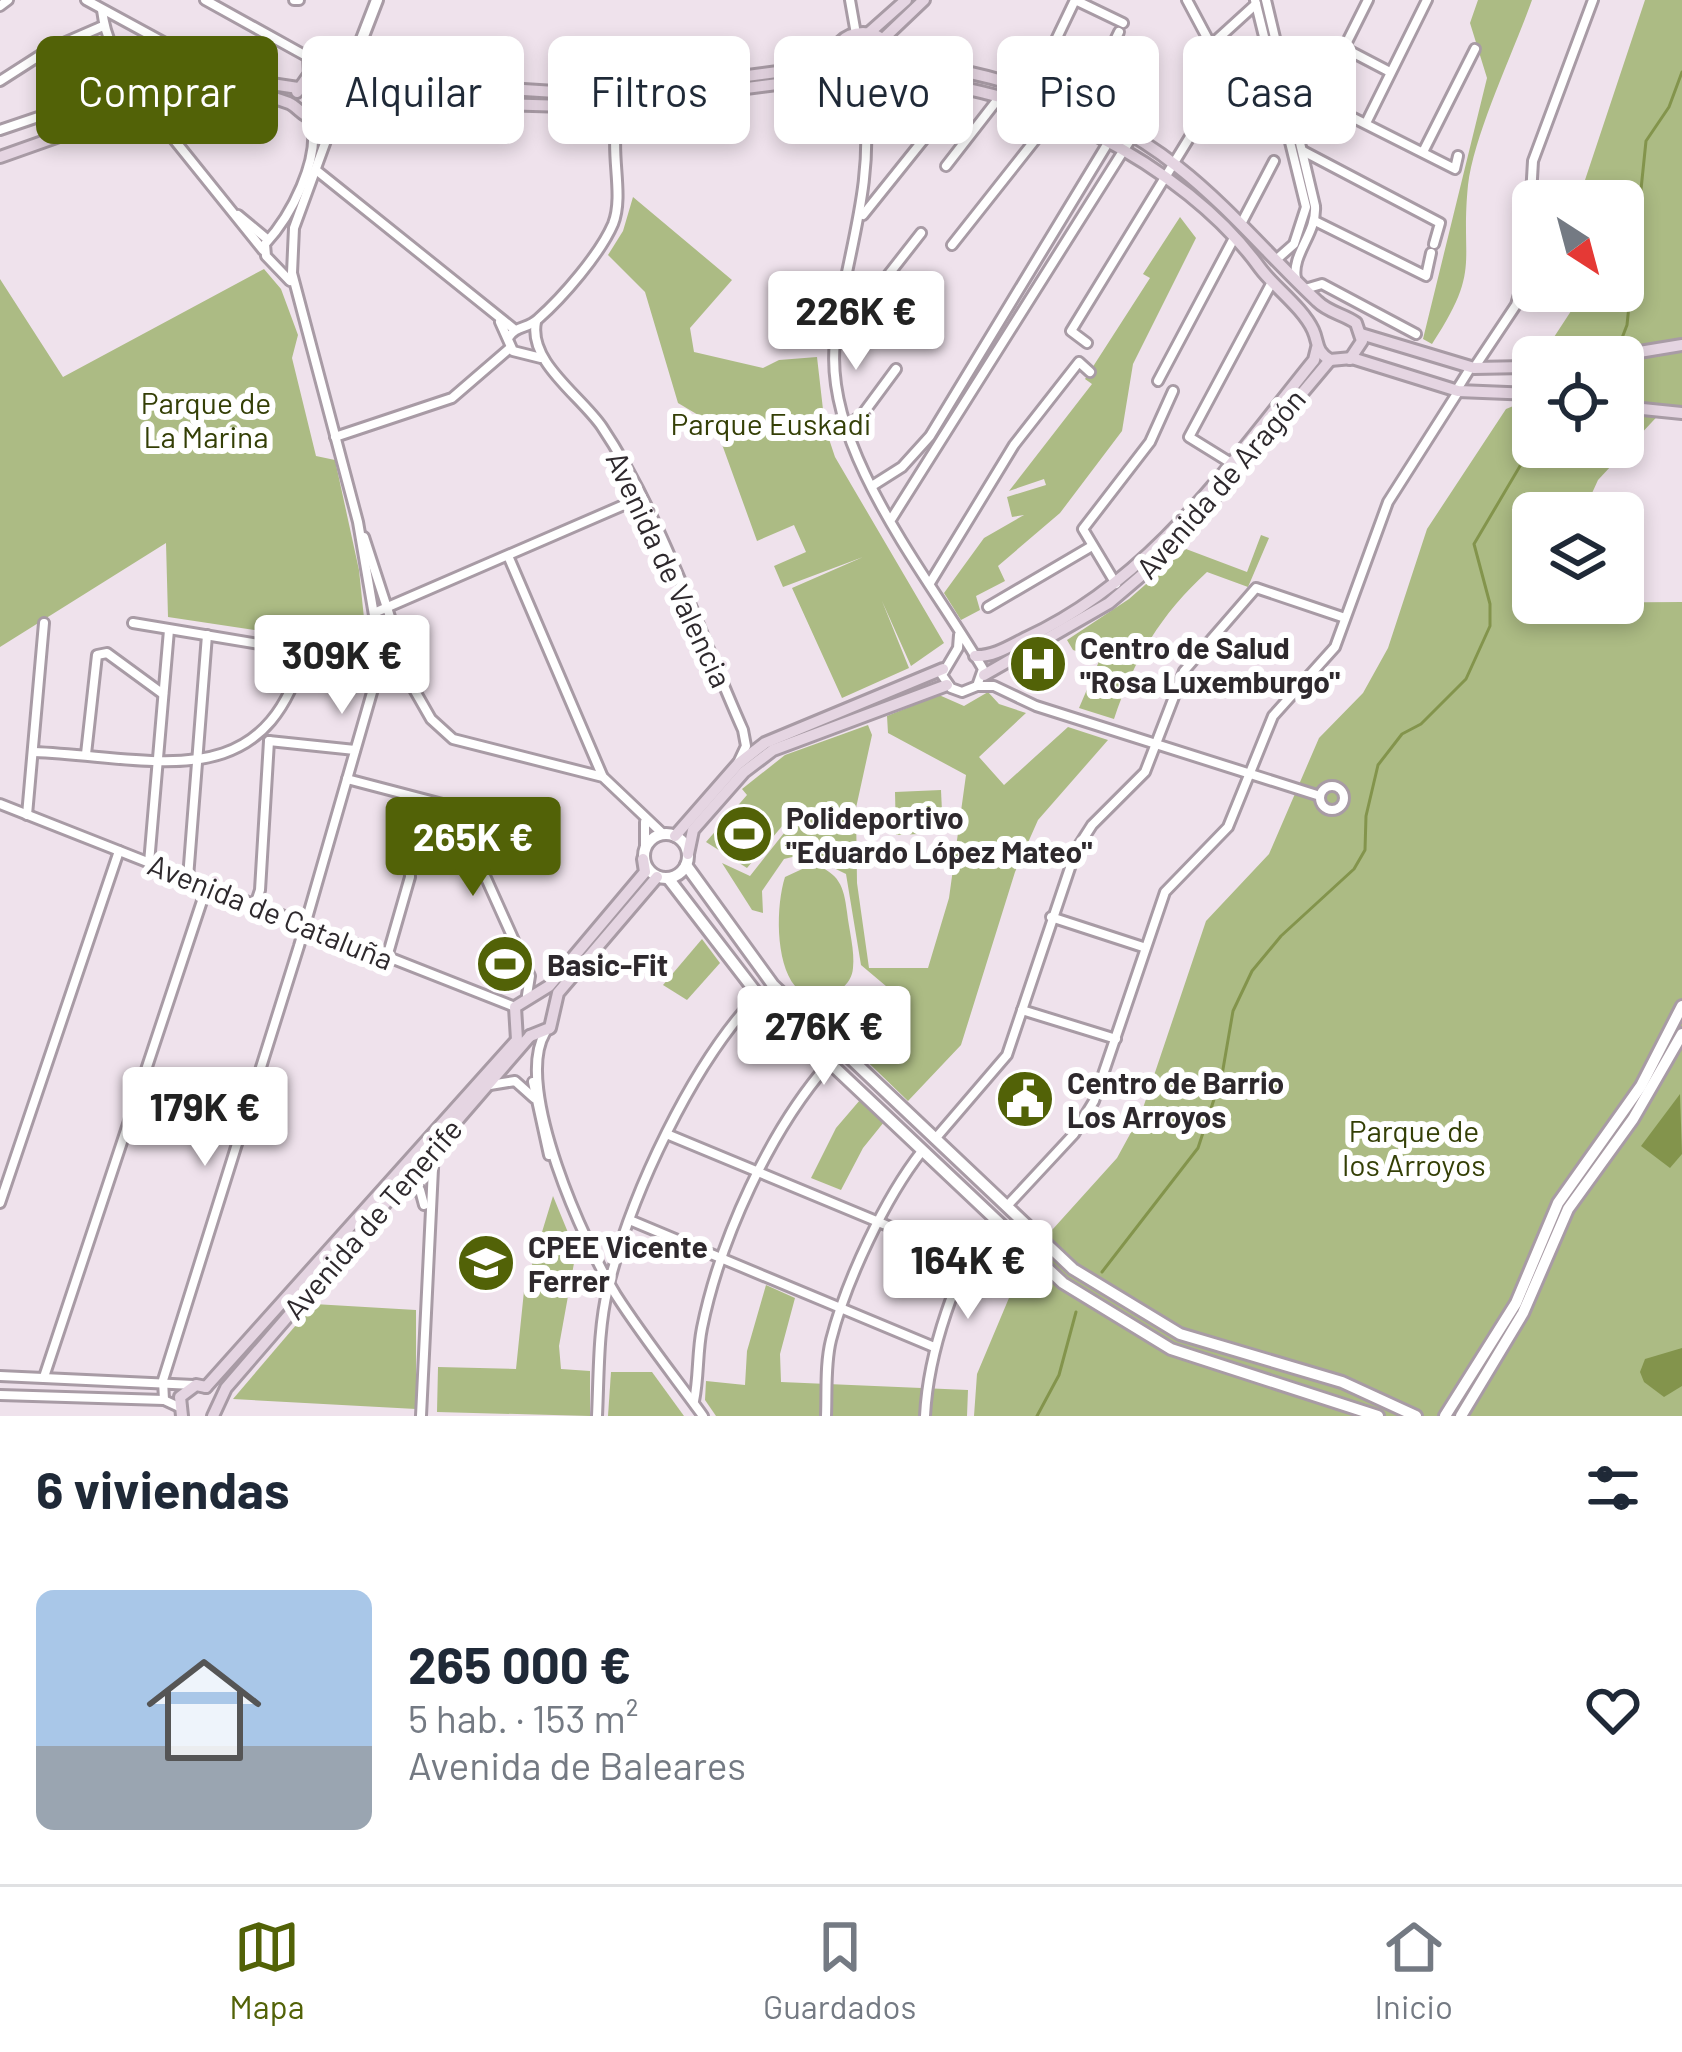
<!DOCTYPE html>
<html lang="es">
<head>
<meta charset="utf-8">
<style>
  body { margin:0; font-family:Barlow,sans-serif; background:#f6f6f7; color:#1f2937; height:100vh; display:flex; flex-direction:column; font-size:45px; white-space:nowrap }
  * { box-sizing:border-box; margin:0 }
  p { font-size:39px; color:#747a83 }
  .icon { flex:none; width:66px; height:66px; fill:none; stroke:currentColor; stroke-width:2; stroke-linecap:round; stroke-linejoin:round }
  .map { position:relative; height:1416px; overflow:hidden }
  .panel { display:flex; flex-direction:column; background:#fff; flex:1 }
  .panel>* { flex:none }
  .guide { position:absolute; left:36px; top:36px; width:1611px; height:108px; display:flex; gap:24px }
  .needle { width:78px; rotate:144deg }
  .controls { position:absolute; left:1512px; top:180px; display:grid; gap:24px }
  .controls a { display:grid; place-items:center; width:132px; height:132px; border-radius:18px; background:#fff; box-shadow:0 6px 18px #0003; font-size:60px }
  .price { position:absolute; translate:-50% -102px; padding:0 27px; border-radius:12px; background:#fff; color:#222; font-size:39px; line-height:78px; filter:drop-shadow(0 3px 6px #0008) }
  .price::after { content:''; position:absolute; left:50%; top:72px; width:36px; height:27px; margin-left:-18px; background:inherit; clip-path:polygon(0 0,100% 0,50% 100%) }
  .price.current { background:#526207; color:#fff }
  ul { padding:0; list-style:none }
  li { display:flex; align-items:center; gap:36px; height:300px; padding:0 36px }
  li+li { border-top:3px solid #e0e1e3 }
  li span { display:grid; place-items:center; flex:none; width:336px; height:240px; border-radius:18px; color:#555 }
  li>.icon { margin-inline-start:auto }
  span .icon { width:144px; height:144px; fill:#fffc; stroke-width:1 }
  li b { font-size:51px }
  h2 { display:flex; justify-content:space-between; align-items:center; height:144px; padding:0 36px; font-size:51px }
  .chip { padding:0 42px; border-radius:18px; background:#fff; box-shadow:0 6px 18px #0003; font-size:42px; line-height:108px }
  .chip.current { background:#526207; color:#fff }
  .tab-bar { display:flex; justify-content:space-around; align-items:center; height:168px; border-top:3px solid #e0e1e3; background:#fff; font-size:33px; color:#747a83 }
  .tab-bar a { display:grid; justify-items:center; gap:6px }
  .tab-bar .current { color:#526207 }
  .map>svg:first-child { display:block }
</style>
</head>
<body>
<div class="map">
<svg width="1682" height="1416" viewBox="0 0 1682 1416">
  <rect width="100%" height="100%" fill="#efe2ec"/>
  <g fill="#acbb84">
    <path d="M1478,0H1532C1514,51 1474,134 1468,185C1460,265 1482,268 1432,344L1423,339L1487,78L1470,23Z"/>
    <path d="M1645,0H1682V408H1665L1598,480L1583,513H1533V603L1682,602V1416H974L977,1374L1025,1260L1117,1158L1141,1114L1206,921L1269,854L1319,738L1363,693L1388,648L1427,529L1506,409L1533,398V447H1623V357H1541L1573,308L1574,291H1623V201H1578Z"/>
    <path d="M856,43H872L887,60L881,82L868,89L846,82C835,67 840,52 856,43Z"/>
    <path d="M633,197L732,280L690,328L694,352L763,368L779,360L817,357L825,427L835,457L944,643L911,666L882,601L909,668L842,698L792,588L863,557L783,587L774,566L806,552L794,525L757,541L715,425L678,403L645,292L608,255L623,231Z"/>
    <path d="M1180,217L1196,238L1133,364L1122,431L1060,513L998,566L1005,581L976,596L980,610L961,620L944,593L984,538L1024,515L1012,517L1007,497L1046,485L1044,479L1009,491L1092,384L1085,379L1150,278L1143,274Z"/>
    <path d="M264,269L281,289L298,335L292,358L316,456L335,460L359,570L367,647L168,617L166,543L0,647V279L63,377Z"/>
    <path d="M1261,535L1269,538L1248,587L1207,572C1161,614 1134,659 1114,719L1079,708L1100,659L1073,650L1067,640L1129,599L1186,549L1247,572Z"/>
    <path d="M988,692L999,704L1026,713L979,757L1004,785L1068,727L1108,740L1038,820L1015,872L961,1045L908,1101L847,1042L893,992L861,965L846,874L805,854L784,859L762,891L763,913L752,910L722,863L750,876L788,828L783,825L747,868L706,842L747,795L742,789L785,755L868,725L872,735L856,808L857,883L869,968H928L949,898L966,775L888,733L887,716L939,695L964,706Z"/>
    <path d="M941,790L943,833L896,835L895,792Z"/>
    <path d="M813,864C839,873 844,886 847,912C849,930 855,951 853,968C851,995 812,1006 795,986C775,962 776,905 785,877Z"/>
    <path d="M702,939L720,963L687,1000L663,985Z"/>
    <path d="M860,1100L884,1122L863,1148L841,1190L811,1178L836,1128Z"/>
    <path d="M553,1196L576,1252L559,1346L561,1369L590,1371V1416L437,1412L438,1367L516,1369L524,1291Z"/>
    <path d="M766,1285L795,1298L780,1354L781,1382L968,1390L967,1416H716L705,1400L706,1381L745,1385L747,1351Z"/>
    <path d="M314,1304L416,1310V1409L233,1399Z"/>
    <path d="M611,1372H652L684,1416H608Z"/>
  </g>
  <g fill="#83944c">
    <path d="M1680,1094L1682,1154L1670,1168L1641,1146Z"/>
    <path d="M1682,1348V1386L1664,1397L1644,1382L1640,1372L1645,1359Z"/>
  </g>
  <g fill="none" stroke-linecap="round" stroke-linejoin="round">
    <g stroke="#83944c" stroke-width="3">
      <path d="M1617,351L1627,325L1646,141L1669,107L1682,72"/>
      <path d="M1102,1272L1198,1148L1222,1075L1233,1011L1252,971L1281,936L1354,869L1365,850L1366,816L1378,765L1402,734L1421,724L1466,679L1490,626V604L1474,544L1533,444"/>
      <path d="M1037,1416L1059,1375L1076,1312"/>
    </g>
    <defs>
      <g id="minor">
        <path d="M86,0L222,74"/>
        <path d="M205,0L308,57L309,75"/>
        <path d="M294,0H299"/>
        <path d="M850,0L856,34"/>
        <path d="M1255,0L1306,207L1294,244L1277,259"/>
        <path d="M1266,0L1315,206C1317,234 1291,254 1296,279"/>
        <path d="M1368,0L1344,48L1390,72"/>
        <path d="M0,6L8,0"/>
        <path d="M102,10C105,35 116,64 139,77"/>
        <path d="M1211,45L1256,4"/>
        <path d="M0,81L50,49L103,26"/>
        <path d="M1286,84L1455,169L1458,156"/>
        <path d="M1032,90L1075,0L1123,23"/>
        <path d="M864,99C875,189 845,256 835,342C823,451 931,579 983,669L977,686L962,692L951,688L942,675L958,648L959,635"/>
        <path d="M1082,109L1119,32"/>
        <path d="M144,113L164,127L263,250"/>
        <path d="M335,116L294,228L292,273L358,522L375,621L431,719L453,739L603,777L663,834"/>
        <path d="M1366,123L1427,0"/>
        <path d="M0,130L127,87"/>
        <path d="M1303,151L1440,223L1434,244"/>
        <path d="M1423,152L1475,49"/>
        <path d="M946,166L998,99"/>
        <path d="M316,170L514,329"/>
        <path d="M238,215L267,239"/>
        <path d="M863,215L964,89"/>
        <path d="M1315,221L1426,276L1431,253"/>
        <path d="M1241,224L1274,161"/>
        <path d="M952,245L1054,116"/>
        <path d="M290,281L266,256L265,244C290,217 322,159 311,118"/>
        <path d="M1305,289L1322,284L1416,334"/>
        <path d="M500,322L513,351L541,358"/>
        <path d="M536,322C528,362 581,396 602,427C661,515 699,632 743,730L746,746L738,763"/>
        <path d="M508,338C516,325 528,329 538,319C563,297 600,254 613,224C627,189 602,134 626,106"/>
        <path d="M835,343L921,233"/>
        <path d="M1087,343L1071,331L1210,104L1211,45L1187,0"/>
        <path d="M1474,368L1516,305L1527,266L1533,161L1593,0"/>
        <path d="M1158,381L1233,240"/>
        <path d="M1456,391L1471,367"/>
        <path d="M844,428L862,415L896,369"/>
        <path d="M335,437L452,398L510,348"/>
        <path d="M1231,463L1189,437L1271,284"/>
        <path d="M872,486L902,467L930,436L1117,128"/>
        <path d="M892,518L1132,137"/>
        <path d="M364,537L404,660"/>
        <path d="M509,558L602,775"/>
        <path d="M930,583L1014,445L1079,362L1090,372"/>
        <path d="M1116,584L1083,529L1150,442L1173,391"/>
        <path d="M988,607L1092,546"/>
        <path d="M374,613L640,498"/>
        <path d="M133,623L379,664"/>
        <path d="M977,686H994L1036,706L1320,796"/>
        <path d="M269,741L355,750"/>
        <path d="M34,752C155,757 264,799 304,652"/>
        <path d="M86,754L97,655L107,653L163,694"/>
        <path d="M347,779L454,807L530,976L527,995"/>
        <circle cx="1332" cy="798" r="12"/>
        <path d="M0,804L515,1007"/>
        <path d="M27,815L44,623"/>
        <path d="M645,822V847"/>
        <path d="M149,863L169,630"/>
        <path d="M188,878L207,635"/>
        <path d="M255,905L260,890L269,741"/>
        <path d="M1051,917L1143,947"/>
        <path d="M387,957L410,877L406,795"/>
        <path d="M1022,1010L1116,1039"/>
        <path d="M545,1033C513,1087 585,1245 616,1295C643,1337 674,1376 703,1416"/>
        <path d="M533,1082L549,1155"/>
        <path d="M490,1085L515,1081L534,1098"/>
        <path d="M669,1135L970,1260"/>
        <path d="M935,1139L1007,1055L1076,850L1092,825L1145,772L1184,671L1256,588L1345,618"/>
        <path d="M398,1191L420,1190L424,1205"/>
        <path d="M0,1203L119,851"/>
        <path d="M1007,1206L1074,1134L1094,1101L1165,892L1228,827L1273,716L1335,647L1388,502L1458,392"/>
        <path d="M632,1221L934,1347"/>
        <path d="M0,1376L194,1385"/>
        <path d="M44,1377L207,886"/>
        <path d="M0,1395L164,1400L179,1407"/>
        <path d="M164,1400L163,1380L299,946L377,675L375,624"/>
        <path d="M694,1401C699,1377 697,1352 702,1328C720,1239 770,1130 829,1063"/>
        <path d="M421,1416L434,1148"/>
        <path d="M597,1416C599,1374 598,1329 608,1288C631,1194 692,1064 758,995"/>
        <path d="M826,1416C827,1391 825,1364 831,1340C846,1281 885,1198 922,1151"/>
        <path d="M925,1416C928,1357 955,1265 995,1220"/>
      </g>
      <g id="tertiary">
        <path d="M341,69L360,44L377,0"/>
        <path d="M146,76L162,89L160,105L150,112L113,117L125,107L131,82Z"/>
        <circle cx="666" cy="856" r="22"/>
        <path d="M686,865L773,985L1073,1269L1180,1334L1342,1382L1416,1416"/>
        <path d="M668,878L758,995L1063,1283L1171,1349L1378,1416"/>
        <path d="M1445,1416L1516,1303L1558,1203L1641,1086L1682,1006"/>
        <path d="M1461,1416L1523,1313L1568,1209L1633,1119L1682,1034"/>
      </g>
      <g id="secondary">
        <path d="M870,32L906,0"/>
        <circle cx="863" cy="66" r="33"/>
        <path d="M883,39L924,0"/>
        <path d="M896,59C995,73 1098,103 1178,167C1229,207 1270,257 1317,301C1329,313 1344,314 1356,323L1362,341L1350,359"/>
        <path d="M150,77L192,72L298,88"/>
        <path d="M363,80L603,95L830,65"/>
        <path d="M893,81C1020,80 1185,164 1260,268C1274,287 1302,307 1313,330C1319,343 1315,351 1330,360L1352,358L1458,391L1533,394"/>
        <path d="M297,92L309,75L350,69L363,80"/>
        <path d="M164,98C187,69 258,92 289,103C298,107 302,116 312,118C330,121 350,107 362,95"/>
        <path d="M357,100L599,107L832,77"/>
        <path d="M0,157L113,117"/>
        <path d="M1361,334L1474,368L1533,367"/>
        <path d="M1609,357L1682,345"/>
        <path d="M1623,407L1682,413"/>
        <path d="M975,656C993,657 1010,646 1026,638C1152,580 1229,465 1314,360L1317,348"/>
        <path d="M984,675L1109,603L1169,552L1330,360"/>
        <path d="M675,836L738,764L765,743L943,669"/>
        <path d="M688,854L693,830L744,772L773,750L947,685"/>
        <path d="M530,1036L550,1028L558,993L657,877"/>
        <path d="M206,1387L517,1040L515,1007L549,986L645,872L643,859"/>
        <path d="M182,1416L180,1397L196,1385L206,1387"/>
        <path d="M213,1416L226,1388L530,1036"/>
      </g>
    </defs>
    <use href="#minor" stroke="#a89ba5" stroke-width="14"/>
    <use href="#tertiary" stroke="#a89ba5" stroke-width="16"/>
    <use href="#secondary" stroke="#a89ba5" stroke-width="16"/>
    <use href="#minor" stroke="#fff" stroke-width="8"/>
    <use href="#tertiary" stroke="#fff" stroke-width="10"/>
    <use href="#secondary" stroke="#e5d5e2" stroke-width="10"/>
  </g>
  <defs>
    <symbol id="hospital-disc" viewBox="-11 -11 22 22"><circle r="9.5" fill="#526207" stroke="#fff"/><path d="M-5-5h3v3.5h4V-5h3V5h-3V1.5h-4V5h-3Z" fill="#fff"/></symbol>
    <symbol id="stadium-disc" viewBox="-11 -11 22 22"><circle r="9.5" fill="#526207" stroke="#fff"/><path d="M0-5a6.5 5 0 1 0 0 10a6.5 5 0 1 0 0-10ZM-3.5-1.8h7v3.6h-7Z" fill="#fff"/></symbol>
    <symbol id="civic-disc" viewBox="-11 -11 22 22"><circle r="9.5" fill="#526207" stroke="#fff"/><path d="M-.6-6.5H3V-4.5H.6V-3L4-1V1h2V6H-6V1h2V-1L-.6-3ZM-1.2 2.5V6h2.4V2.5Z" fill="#fff"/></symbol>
    <symbol id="school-disc" viewBox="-11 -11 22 22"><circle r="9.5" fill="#526207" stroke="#fff"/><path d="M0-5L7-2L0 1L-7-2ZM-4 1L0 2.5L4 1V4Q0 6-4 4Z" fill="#fff"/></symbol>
  </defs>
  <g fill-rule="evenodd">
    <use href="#hospital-disc" x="1005" y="631" width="66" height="66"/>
    <use href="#stadium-disc" x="711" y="801" width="66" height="66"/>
    <use href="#stadium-disc" x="472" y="931" width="66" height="66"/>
    <use href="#civic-disc" x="992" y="1066" width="66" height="66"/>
    <use href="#school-disc" x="453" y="1230" width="66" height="66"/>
  </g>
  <g text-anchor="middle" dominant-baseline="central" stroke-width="12" stroke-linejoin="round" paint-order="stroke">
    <g font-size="30" fill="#343f06" stroke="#fff">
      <text x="206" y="402">Parque de<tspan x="206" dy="34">La Marina</tspan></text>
      <text x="771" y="423">Parque Euskadi</text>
      <text x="1414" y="1130">Parque de<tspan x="1414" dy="34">los Arroyos</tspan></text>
    </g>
    <g font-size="30" fill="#2e292d" stroke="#fff">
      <text transform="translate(1220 483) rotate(-49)">Avenida de Aragón</text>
      <text transform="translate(670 569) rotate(65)">Avenida de Valencia</text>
      <text transform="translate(271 911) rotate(22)">Avenida de Cataluña</text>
      <text transform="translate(372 1218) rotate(-49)">Avenida de Tenerife</text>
    </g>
    <g font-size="30" font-weight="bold" fill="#2e292d" stroke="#fff" text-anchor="start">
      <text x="1080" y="647">Centro de Salud<tspan x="1080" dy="34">"Rosa Luxemburgo"</tspan></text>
      <text x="786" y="817">Polideportivo<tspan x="786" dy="34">"Eduardo López Mateo"</tspan></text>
      <text x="547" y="964">Basic-Fit</text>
      <text x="1067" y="1082">Centro de Barrio<tspan x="1067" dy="34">Los Arroyos</tspan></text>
      <text x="528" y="1246">CPEE Vicente<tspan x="528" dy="34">Ferrer</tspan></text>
    </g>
  </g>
</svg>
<div class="controls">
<a><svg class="needle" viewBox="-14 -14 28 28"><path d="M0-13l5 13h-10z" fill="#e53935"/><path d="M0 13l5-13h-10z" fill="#747a83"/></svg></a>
<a><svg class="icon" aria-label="locate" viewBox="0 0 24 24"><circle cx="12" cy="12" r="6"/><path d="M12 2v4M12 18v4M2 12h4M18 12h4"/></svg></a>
<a><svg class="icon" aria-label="layers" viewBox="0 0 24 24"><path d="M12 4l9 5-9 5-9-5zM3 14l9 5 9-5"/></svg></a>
</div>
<b class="price" style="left:856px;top:373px">226K €</b>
<b class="price" style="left:342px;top:717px">309K €</b>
<b class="price current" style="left:473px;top:899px">265K €</b>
<b class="price" style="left:824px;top:1088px">276K €</b>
<b class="price" style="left:205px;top:1169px">179K €</b>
<b class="price" style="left:968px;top:1322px">164K €</b>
<div class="guide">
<a class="chip current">Comprar</a>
<a class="chip">Alquilar</a>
<a class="chip">Filtros</a>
<a class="chip">Nuevo</a>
<a class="chip">Piso</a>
<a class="chip">Casa</a>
</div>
</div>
<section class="panel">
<h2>6 viviendas<svg class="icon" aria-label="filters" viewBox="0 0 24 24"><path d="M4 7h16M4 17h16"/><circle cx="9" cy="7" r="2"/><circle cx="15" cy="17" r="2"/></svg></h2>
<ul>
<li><span style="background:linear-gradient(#a9c7e8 65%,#9aa5b1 0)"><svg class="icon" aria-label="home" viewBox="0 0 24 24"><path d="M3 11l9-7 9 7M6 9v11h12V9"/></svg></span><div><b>265 000 €</b><p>5 hab. · 153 m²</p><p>Avenida de Baleares</p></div><svg class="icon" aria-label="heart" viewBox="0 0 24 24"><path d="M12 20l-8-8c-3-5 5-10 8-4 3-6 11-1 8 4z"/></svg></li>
</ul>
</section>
<nav class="tab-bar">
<a class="current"><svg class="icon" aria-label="map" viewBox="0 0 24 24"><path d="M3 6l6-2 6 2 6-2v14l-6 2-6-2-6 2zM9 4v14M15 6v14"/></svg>Mapa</a>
<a><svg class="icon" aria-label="saved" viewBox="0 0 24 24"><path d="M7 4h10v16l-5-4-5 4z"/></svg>Guardados</a>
<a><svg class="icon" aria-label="home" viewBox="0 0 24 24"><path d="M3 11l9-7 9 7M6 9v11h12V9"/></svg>Inicio</a>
</nav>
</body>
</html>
